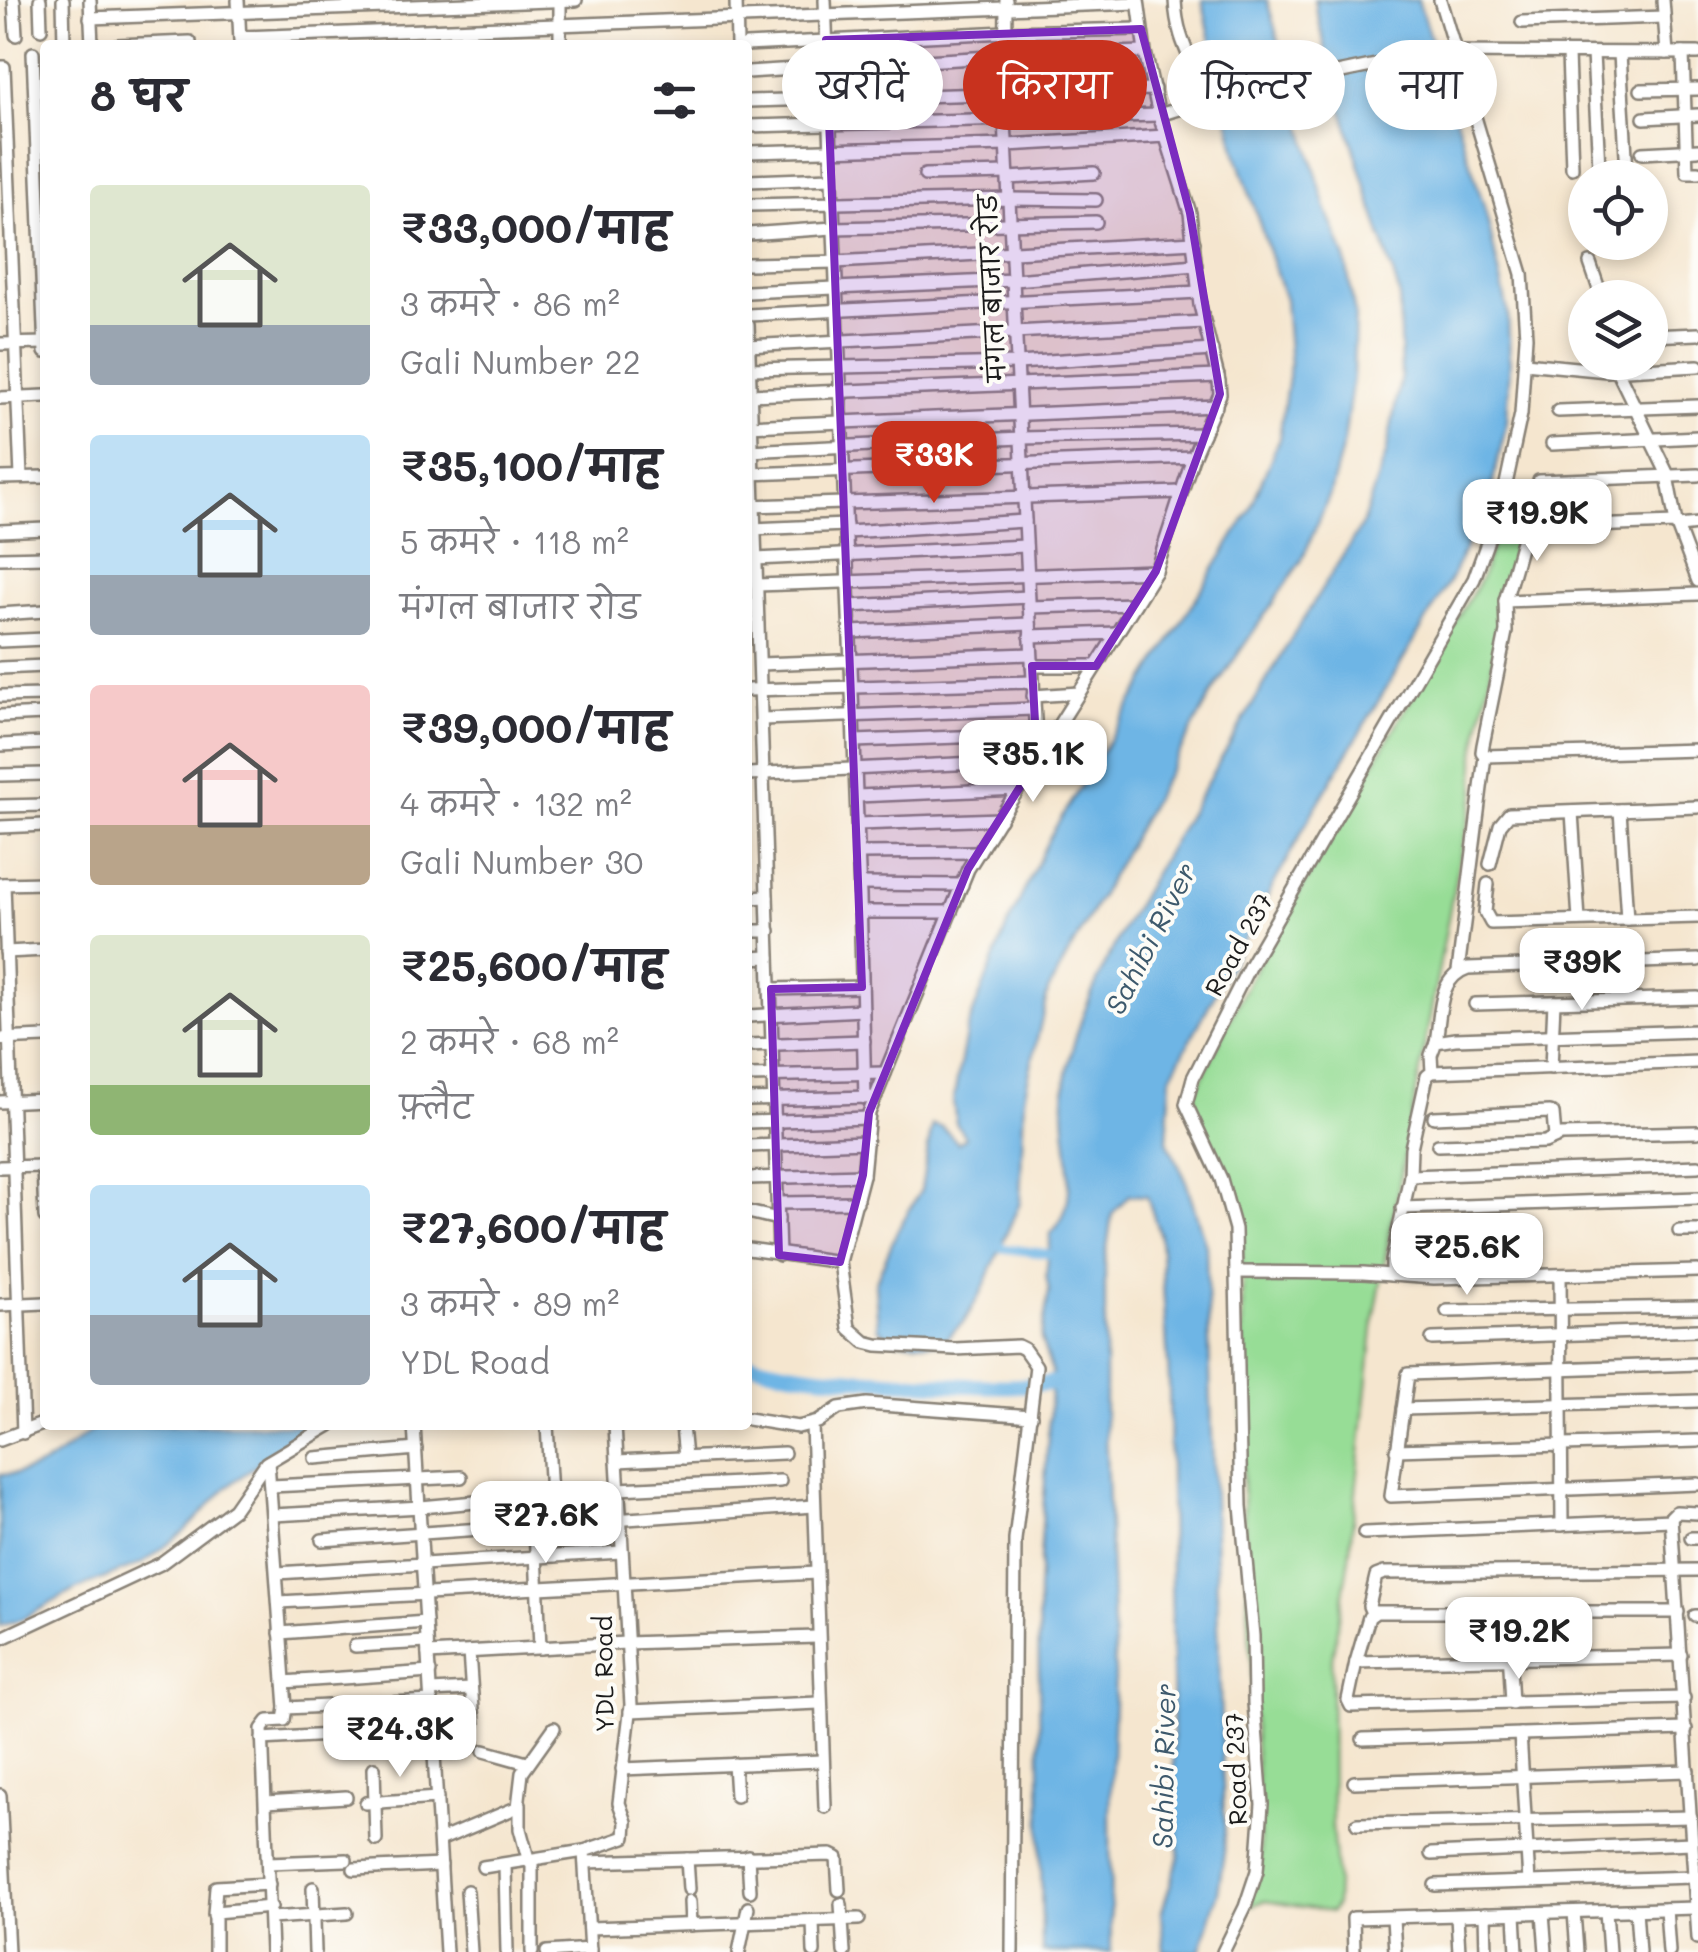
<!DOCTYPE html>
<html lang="hi">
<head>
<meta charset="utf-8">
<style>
  body { margin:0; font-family:Mali,"Playpen Sans Deva",sans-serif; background:#f2f2f3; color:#2b2b33; height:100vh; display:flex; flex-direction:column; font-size:38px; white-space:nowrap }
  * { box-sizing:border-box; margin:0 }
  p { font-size:32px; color:#7c7c81 }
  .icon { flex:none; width:55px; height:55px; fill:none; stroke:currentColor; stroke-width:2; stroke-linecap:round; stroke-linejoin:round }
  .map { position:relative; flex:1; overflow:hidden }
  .side { position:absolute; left:40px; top:40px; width:712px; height:1390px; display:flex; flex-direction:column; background:#fff; border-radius:10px; box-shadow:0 5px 15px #0003 }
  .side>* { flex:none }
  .hud { position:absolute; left:782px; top:40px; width:765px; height:90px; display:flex; gap:20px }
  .controls { position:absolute; left:1568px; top:160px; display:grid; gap:20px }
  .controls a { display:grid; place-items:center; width:100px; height:100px; border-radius:50%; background:#fff; box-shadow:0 5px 15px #0003; font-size:50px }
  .price { position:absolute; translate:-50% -85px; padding:0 22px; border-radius:20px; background:#fff; color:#222; font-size:32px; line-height:65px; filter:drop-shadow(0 2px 5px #0008) }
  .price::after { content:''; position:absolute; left:50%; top:60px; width:30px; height:22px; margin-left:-15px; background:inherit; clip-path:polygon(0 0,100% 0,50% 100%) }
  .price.current { background:#c8321e; color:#fff }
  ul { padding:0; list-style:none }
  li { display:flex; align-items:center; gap:30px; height:250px; padding:0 50px }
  li span { display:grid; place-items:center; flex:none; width:280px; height:200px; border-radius:10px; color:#555 }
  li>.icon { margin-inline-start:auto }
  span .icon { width:120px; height:120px; fill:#fffc; stroke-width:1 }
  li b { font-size:42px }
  h2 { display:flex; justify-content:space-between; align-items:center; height:120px; padding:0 50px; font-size:42px }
  .chip { padding:0 35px; border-radius:45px; background:#fff; box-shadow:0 5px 15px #0003; font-size:35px; line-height:90px }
  .chip.current { background:#c8321e; color:#fff }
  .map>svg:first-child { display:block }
</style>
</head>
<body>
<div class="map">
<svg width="1698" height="1952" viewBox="0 0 1698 1952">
  <rect width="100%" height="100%" fill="#fdfcf7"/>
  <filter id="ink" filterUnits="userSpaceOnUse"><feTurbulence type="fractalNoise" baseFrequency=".01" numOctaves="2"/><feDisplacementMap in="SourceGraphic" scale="20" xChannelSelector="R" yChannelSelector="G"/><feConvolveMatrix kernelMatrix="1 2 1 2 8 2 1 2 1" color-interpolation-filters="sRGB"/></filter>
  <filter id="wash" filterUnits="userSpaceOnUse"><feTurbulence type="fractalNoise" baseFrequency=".0048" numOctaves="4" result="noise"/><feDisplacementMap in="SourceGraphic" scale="40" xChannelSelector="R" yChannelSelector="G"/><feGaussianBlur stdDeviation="2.25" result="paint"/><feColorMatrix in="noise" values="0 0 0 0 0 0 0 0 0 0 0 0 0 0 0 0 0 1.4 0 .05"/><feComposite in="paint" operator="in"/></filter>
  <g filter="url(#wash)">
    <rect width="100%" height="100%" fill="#f5e6cf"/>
    <path fill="#97dd96" stroke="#5a7c59" stroke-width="2.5" d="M1499,525L1517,537L1499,607L1497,642L1475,752V793L1457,870L1374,1320L1349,1558L1331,1665L1332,1827L1337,1883L1336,1904L1331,1912L1265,1901L1249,1906L1261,1866L1243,1502L1242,1230L1230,1186L1195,1106V1092L1250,978L1481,578Z"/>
    <g fill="#6eb5e5" stroke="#456880" stroke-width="2.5">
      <path d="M1202,0H1267L1326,208L1345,256L1355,315L1353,376L1344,441L1330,494L1302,560L1215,688L1048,991L1024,1097L1020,1202L982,1291L964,1322L939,1344L894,1341L878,1328L875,1284L897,1231L921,1190L932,1125L942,1127L958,1143L965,1137L956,1123L953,1101L967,1029L1005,931L1050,836L1249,512L1279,439L1290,364L1285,300L1236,153Z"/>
      <path d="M1314,0H1418L1485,209L1508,312L1510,363L1507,421L1491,490L1452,577L1311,815L1171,1076L1167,1141L1185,1178L1206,1246L1225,1846L1218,1892L1200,1952H1164L1161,1914L1179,1857L1173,1757L1169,1380L1160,1236L1147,1196L1129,1195L1112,1214L1105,1262V1427L1115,1675L1110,1813L1111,1952H1042L1038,1589L1052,1373L1041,1339L1049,1291L1046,1275L1051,1233C1084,1202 1062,1141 1064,1100C1067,1038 1099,975 1127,920L1289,642L1362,525L1386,454L1401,376L1399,293L1332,77Z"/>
      <path d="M98,1425H310L227,1487L183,1533L143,1563L75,1590L22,1619L0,1626V1474C37,1478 69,1447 98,1425Z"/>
    </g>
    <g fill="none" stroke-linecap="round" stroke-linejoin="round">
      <path stroke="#6eb5e5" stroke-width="9" d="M995,1240L1002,1248L1049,1254"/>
      <path stroke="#6eb5e5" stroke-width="15" d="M748,1362C795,1376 845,1378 895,1381C952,1385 1009,1390 1066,1381"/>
    </g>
  </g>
  <g filter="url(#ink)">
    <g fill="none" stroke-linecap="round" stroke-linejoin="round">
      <defs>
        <g id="minor">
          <path d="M14,0L16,35"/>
          <path d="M40,0L41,29"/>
          <path d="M63,0L64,45"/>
          <path d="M90,0L92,45"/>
          <path d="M238,0L240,41"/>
          <path d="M560,0V45"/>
          <path d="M736,0L737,45"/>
          <path d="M825,0L860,896L865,1098"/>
          <path d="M1175,0C1177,45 1195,61 1206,101"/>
          <path d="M1663,0L1667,53"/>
          <path d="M90,18L576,0"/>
          <path d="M1522,22L1664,17"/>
          <path d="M240,37L1138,3"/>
          <path d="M117,45L190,42"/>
          <path d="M746,45L1006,32L1141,29"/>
          <path d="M33,53L45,352"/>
          <path d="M1683,53L1687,172H1698"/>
          <path d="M1568,54L1572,168"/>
          <path d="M1593,54L1599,167"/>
          <path d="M1620,54L1627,172"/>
          <path d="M0,67H4L21,477"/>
          <path d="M748,72L1006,56L1145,52"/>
          <path d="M1641,90L1698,89"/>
          <path d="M748,101L1154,89"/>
          <path d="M1644,118L1698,115"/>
          <path d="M748,126L1159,115L1211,99L1439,52L1698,53"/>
          <path d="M748,152L1007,145L1166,136"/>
          <path d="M1642,153L1698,150"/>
          <path d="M925,175L1008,173"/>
          <path d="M1009,178L1094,173"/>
          <path d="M748,181L831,178"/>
          <path d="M748,205L1010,199L1096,200"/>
          <path d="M748,234L833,228L1096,222"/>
          <path d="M1590,263L1602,298"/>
          <path d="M748,264L835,262L1194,242"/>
          <path d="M748,292L1014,280L1196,265"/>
          <path d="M748,315L1199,292"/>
          <path d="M748,325L779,1255"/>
          <path d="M1650,336L1698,334"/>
          <path d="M0,344L45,343"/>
          <path d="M748,346L1204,322"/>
          <path d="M1525,363L1607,371L1698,366"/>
          <path d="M748,369L1018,363L1212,350"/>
          <path d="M1617,370L1669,477"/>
          <path d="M748,395L1218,376"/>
          <path d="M0,398L45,396"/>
          <path d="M1558,411L1698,406"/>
          <path d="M748,426L1216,406"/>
          <path d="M1552,444L1698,437"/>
          <path d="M748,451L1021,438L1203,434"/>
          <path d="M748,474L1193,457"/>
          <path d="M1698,475L1539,481L1505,601L1698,594"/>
          <path d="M1667,476L1676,523"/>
          <path d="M0,478L45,477"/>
          <path d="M748,506L1180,492"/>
          <path d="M1497,515L1531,528L1676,523L1698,581"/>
          <path d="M1679,526L1698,524"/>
          <path d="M751,529L846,525"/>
          <path d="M0,531L45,529"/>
          <path d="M847,532L1025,521"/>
          <path d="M0,558L45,557"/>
          <path d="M756,559L1026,546"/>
          <path d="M757,585L1156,571"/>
          <path d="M1505,601L1506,632L1483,745L1482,752L1485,756L1698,750"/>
          <path d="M849,606L1028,597"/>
          <path d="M1029,607L1135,604"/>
          <path d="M0,614L45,611"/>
          <path d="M850,632L1030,624"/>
          <path d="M1030,636L1117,633"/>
          <path d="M0,641L45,639"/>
          <path d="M760,664L1031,654"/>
          <path d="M1032,666H1096"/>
          <path d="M0,668L45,666"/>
          <path d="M748,690L1033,682"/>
          <path d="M0,696L45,695"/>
          <path d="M1033,696L1079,693"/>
          <path d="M0,716L45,714"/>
          <path d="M762,719L1034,709"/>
          <path d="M855,741L1035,734"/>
          <path d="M0,745L45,743"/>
          <path d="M748,774L1037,760L1005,120L1006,0"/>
          <path d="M0,775L45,774"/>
          <path d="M857,796L1018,789"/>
          <path d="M0,806L45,805"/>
          <path d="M1620,810L1627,919"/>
          <path d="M1572,812L1579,920"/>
          <path d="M858,824L1000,819"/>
          <path d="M0,827L45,825"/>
          <path d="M859,853L979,852"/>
          <path d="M1490,864L1500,825L1509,814L1698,807"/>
          <path d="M0,884L45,883"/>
          <path d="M4,884L23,1433"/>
          <path d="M860,884L962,885"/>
          <path d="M1488,884L1485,912L1491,923L1698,917"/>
          <path d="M748,898L767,897"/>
          <path d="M861,912H951"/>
          <path d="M748,931H769"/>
          <path d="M6,952L45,950"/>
          <path d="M748,958L769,957"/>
          <path d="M1458,971L1485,756"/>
          <path d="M771,989L862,987"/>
          <path d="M1475,1004L1698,998"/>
          <path d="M748,1016L863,1010"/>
          <path d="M0,1039L45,1037"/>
          <path d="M1436,1042C1441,1015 1437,978 1468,968L1698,960"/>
          <path d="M748,1045L864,1041"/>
          <path d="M1551,1068L1554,1002"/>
          <path d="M1432,1072L1698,1062"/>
          <path d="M748,1076L885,1073"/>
          <path d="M748,1100L870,1097"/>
          <path d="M0,1102L45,1100"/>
          <path d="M1434,1117L1549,1112L1553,1114L1555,1137"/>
          <path d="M748,1122L868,1118"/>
          <path d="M1438,1145L1545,1142L1561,1135L1698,1132"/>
          <path d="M748,1146L866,1142"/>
          <path d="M43,1166L45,1217"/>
          <path d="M0,1167L45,1166"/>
          <path d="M1410,1176L1411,1148L1427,1076L1432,1072L1431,1055L1436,1042L1455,1039L1698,1031"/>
          <path d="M748,1178L863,1175"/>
          <path d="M778,1203L857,1202"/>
          <path d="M1402,1208L1698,1198"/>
          <path d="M748,1212L778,1219"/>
          <path d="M1679,1231H1698"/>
          <path d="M748,1249L840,1262"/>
          <path d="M1236,1272L1363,1273L1434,1278L1698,1271"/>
          <path d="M1392,1275V1261L1410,1176L1698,1166"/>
          <path d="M1560,1275L1562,1525"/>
          <path d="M0,1305L45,1303"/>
          <path d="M1447,1311L1698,1307"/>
          <path d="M1432,1339L1698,1330"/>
          <path d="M1698,1364L1408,1374L1391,1496L1698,1484"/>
          <path d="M1403,1409L1698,1401"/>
          <path d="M748,1419L798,1427L818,1422L839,1408L867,1404L1031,1416"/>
          <path d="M812,1424L825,1807"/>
          <path d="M414,1425L446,1952"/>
          <path d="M547,1425L551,1495"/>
          <path d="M682,1425L685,1458"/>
          <path d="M0,1440L45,1423"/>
          <path d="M1396,1450L1698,1441"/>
          <path d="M315,1458L416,1449"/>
          <path d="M617,1461L784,1453"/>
          <path d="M268,1462L286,1708L284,1720L268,1721L262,1729L271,1952"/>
          <path d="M271,1486L461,1477"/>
          <path d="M1698,1513L1676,1512L1671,1517L1698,1938"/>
          <path d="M273,1515L421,1507L618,1489L780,1481"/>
          <path d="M535,1527L540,1648"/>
          <path d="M1364,1533L1671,1520"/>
          <path d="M1691,1538H1698"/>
          <path d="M322,1540L814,1506"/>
          <path d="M277,1573L621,1552"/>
          <path d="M279,1602L816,1573"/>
          <path d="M1678,1612H1376L1369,1617L1356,1662L1681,1655"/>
          <path d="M1372,1613L1369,1606L1376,1576L1384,1573L1698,1570"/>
          <path d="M1507,1613L1512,1703"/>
          <path d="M1695,1616H1698"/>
          <path d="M280,1633L426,1622"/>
          <path d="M0,1639L160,1564L234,1509L266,1463L330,1425"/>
          <path d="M355,1646L427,1642"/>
          <path d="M469,1652L474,1724"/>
          <path d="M428,1654L626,1643L817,1637"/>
          <path d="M1356,1662L1348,1700L1351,1706L1684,1698"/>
          <path d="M284,1682L430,1672"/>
          <path d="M431,1691L471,1689"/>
          <path d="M286,1708L432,1701"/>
          <path d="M630,1711L819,1703"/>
          <path d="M1520,1734L1529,1882"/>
          <path d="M262,1739L434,1729"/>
          <path d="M1363,1739L1686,1729"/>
          <path d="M484,1751L527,1763"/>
          <path d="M734,1764L736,1796"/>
          <path d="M374,1768L376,1840"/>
          <path d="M622,1769L821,1761"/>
          <path d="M1354,1782L1688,1771"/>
          <path d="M0,1795L8,1952"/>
          <path d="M266,1802L346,1797"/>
          <path d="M366,1803L437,1798"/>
          <path d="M520,1804V1829L529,1862"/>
          <path d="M1357,1824L1691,1817"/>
          <path d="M440,1840L518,1807L522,1773L554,1728"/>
          <path d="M1431,1854L1692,1843"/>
          <path d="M748,1856L750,1891"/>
          <path d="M687,1859L689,1889"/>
          <path d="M532,1861V1952"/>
          <path d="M585,1862L831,1855L837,1858L839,1890"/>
          <path d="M268,1863L346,1860"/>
          <path d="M505,1866L507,1952"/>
          <path d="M483,1867L584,1851"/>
          <path d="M354,1869L441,1865"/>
          <path d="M1435,1885L1694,1877"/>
          <path d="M313,1888L315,1952"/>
          <path d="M467,1891L471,1952"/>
          <path d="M690,1901L691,1925"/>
          <path d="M841,1904L844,1952"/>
          <path d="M1666,1909L1669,1952"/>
          <path d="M1636,1910L1639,1952"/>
          <path d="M1606,1911L1609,1952"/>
          <path d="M1574,1912L1577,1952"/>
          <path d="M1543,1913L1546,1952"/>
          <path d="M1485,1914L1486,1952"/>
          <path d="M1515,1914L1517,1952"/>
          <path d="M214,1915L216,1887L269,1884"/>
          <path d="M1457,1916L1459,1952"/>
          <path d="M271,1918L347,1913"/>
          <path d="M1393,1918L1395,1952"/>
          <path d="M813,1921L814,1952"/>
          <path d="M589,1928L859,1919"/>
          <path d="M215,1952V1912L271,1907"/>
          <path d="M547,1952L590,1949"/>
          <path d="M590,1952L584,1851L625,1837L626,1822L619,1803L631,1705L615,1425"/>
          <path d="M739,1952L748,1908"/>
          <path d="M1012,1952L1015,1540L1036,1366L1024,1349L1018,1346L955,1349L877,1345L865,1342L849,1328L840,1262L863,1175L869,1113L968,869L1156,571L1193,457L1220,394L1219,381L1200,305L1190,213L1159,115L1145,52L1138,0"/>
          <path d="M1223,1952L1245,1907L1257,1871L1262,1804L1254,1703L1253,1636L1241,1506L1235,1229L1221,1179L1186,1104L1193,1078L1249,967L1474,579L1503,498L1521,414L1526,337L1522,274L1440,0"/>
          <path d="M1354,1952L1353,1918L1696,1908"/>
        </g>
      </defs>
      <use href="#minor" stroke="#888176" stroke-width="16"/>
      <use href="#minor" stroke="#fff" stroke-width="11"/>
    </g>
  </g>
  <path fill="#7b2cbf" fill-opacity="0.2" stroke="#7b2cbf" stroke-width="8" stroke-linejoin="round" d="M1141,29L1190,213L1220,394L1156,571L1096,666H1032L1037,760L968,869L869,1113L863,1175L840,1262L779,1255L771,989L862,987L826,40Z"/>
  <g text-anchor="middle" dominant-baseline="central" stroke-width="8" stroke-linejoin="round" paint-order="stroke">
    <g font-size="25" fill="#1c1c1c" stroke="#fdfcf7">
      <text transform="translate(991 288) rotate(-93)">मंगल बाजार रोड</text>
      <text transform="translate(1238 944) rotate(-61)">Road 237</text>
      <text transform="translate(603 1674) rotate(-91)">YDL Road</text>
      <text transform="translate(1235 1769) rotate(-92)">Road 237</text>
    </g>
    <g font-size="28" font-style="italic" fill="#3d596c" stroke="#fdfcf7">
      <text transform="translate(1150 938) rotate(-63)">Sahibi River</text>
      <text transform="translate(1163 1766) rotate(-89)">Sahibi River</text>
    </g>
  </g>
</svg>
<div class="controls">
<a><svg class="icon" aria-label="locate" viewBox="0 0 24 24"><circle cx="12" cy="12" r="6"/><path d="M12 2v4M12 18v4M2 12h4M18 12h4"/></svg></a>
<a><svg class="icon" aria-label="layers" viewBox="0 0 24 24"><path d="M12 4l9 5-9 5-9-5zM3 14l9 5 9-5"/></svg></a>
</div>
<b class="price current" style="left:934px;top:506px">₹33K</b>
<b class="price" style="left:1537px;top:564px">₹19.9K</b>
<b class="price" style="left:1033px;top:805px">₹35.1K</b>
<b class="price" style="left:1582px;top:1013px">₹39K</b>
<b class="price" style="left:1467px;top:1298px">₹25.6K</b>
<b class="price" style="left:546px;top:1566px">₹27.6K</b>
<b class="price" style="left:1519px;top:1682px">₹19.2K</b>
<b class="price" style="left:400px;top:1780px">₹24.3K</b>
<div class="hud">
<a class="chip">खरीदें</a>
<a class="chip current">किराया</a>
<a class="chip">फ़िल्टर</a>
<a class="chip">नया</a>
</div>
<section class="side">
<h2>8 घर<svg class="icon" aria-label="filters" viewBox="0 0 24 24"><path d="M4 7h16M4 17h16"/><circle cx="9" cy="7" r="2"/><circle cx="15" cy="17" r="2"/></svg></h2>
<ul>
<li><span style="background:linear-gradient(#dfe7d0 70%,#9aa5b1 0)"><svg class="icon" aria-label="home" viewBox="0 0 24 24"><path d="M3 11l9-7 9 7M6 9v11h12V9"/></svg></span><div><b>₹33,000/माह</b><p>3 कमरे · 86 m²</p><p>Gali Number 22</p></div></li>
<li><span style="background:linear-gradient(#bfe0f5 70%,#9aa5b1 0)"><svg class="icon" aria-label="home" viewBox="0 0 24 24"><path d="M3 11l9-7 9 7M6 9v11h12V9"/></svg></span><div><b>₹35,100/माह</b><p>5 कमरे · 118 m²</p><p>मंगल बाजार रोड</p></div></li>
<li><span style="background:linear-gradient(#f6c9c9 70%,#b9a48a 0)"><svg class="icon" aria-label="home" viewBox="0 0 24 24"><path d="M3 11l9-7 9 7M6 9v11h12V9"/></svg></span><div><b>₹39,000/माह</b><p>4 कमरे · 132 m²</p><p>Gali Number 30</p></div></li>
<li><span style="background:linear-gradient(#dfe7d0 75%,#8fb573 0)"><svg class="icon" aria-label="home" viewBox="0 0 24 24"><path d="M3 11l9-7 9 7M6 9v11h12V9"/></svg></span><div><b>₹25,600/माह</b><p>2 कमरे · 68 m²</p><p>फ़्लैट</p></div></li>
<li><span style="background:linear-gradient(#bfe0f5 65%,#9aa5b1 0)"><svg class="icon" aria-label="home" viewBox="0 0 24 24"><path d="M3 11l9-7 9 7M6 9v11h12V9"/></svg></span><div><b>₹27,600/माह</b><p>3 कमरे · 89 m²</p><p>YDL Road</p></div></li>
</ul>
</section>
</div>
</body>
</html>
